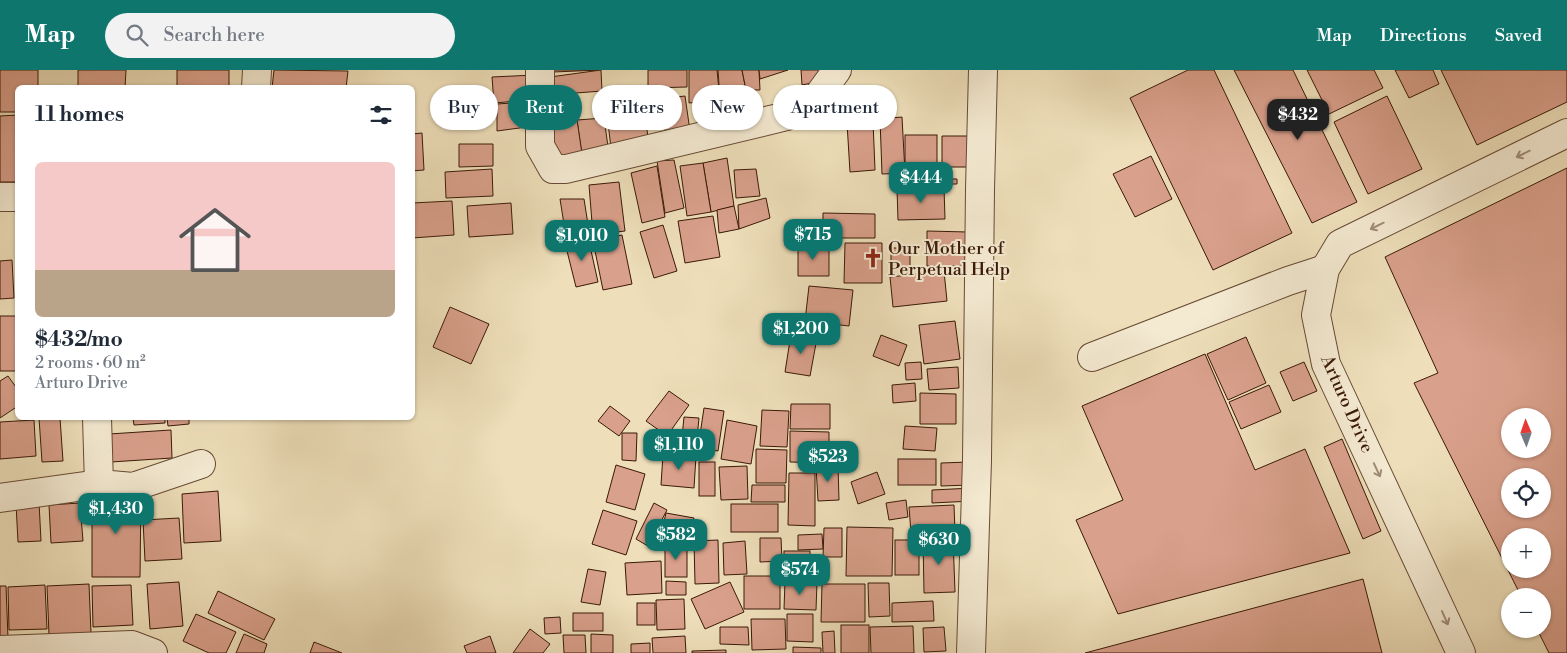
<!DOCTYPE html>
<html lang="en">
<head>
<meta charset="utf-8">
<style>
  body { margin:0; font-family:"Libre Bodoni",serif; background:#f2f2f3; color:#1f2937; height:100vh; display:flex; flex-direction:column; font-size:19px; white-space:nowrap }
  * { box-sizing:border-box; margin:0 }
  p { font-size:16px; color:#747a83 }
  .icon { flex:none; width:28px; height:28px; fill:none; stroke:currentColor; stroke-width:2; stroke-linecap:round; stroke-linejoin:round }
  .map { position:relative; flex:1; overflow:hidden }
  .side { position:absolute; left:15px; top:15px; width:400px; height:335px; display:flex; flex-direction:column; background:#fff; border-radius:8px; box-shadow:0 1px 4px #0004 }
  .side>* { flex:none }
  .hud { position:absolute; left:430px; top:15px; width:475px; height:45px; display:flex; gap:10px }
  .needle { width:32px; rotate:358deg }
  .buttons { position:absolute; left:1501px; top:338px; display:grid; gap:10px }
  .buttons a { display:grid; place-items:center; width:50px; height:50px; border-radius:50%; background:#fff; box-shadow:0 1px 4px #0004; font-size:25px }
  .price { position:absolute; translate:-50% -42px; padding:0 11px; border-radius:10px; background:#0f766e; color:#fff; font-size:16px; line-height:32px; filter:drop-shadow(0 1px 2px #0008) }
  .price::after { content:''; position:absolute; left:50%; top:30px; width:15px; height:11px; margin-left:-8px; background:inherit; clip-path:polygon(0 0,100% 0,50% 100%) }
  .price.active { background:#222; color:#fff }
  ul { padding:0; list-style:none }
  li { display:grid; align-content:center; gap:10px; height:265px; padding:0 20px }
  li+li { border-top:1px solid #e0e1e3 }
  li span { display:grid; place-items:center; height:155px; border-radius:8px; color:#555 }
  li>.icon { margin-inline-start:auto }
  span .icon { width:90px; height:90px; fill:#fffc; stroke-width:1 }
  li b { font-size:21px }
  h2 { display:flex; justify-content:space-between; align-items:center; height:60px; padding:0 20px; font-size:21px }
  .pill { padding:0 18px; border-radius:22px; background:#fff; box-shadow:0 1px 4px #0004; font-size:18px; line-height:45px }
  .pill.active { background:#0f766e; color:#fff }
  header { display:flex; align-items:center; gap:30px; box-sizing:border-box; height:70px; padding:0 25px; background:#0f766e; color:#fff }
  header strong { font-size:24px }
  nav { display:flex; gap:28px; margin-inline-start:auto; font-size:18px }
  .search { width:350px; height:45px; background:#f2f2f3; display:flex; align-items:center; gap:12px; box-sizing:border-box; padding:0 18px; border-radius:28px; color:#747a83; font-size:19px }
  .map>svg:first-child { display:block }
</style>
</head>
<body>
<header>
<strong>Map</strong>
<div class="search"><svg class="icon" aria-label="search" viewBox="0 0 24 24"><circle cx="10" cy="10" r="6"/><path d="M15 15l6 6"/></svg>Search here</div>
<nav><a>Map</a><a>Directions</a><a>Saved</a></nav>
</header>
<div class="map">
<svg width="1567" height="583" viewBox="0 0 1567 583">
  <rect width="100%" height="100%" fill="#eedfba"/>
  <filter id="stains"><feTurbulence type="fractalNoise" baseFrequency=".004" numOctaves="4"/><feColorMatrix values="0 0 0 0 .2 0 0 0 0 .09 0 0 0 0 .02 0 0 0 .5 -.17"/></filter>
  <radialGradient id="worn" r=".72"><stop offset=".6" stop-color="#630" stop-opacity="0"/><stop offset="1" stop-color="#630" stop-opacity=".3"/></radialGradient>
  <g fill="#d9a08b" stroke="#3a1907" fill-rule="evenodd">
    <path d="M0,0H38V18H18V42H0Z"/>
    <path d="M78,0H126L125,18H78Z"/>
    <rect x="177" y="0" width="52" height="18"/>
    <path d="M274,0L348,1L346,18H272Z"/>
    <path d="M553,0H601L553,2Z"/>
    <path d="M601,0L602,21L550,25V7Z"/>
    <path d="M648,0H687V17L648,18Z"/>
    <path d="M689,0H717L720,30L689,33Z"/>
    <path d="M718,0H742L746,20L720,30Z"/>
    <path d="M742,0H759L760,20H746Z"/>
    <path d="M759,0H788L760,9Z"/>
    <path d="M801,0H821L812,13L802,15Z"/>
    <path d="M1188,0H1214L1292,163L1213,200L1130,28Z"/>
    <path d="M1234,0H1293L1357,132L1312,153Z"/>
    <path d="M1307,0H1374L1383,18L1329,44Z"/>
    <path d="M1395,0H1433L1439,14L1409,28Z"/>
    <path d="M1441,0H1567V32L1477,75Z"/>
    <path d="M535,5L530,30L494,33L492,7Z"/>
    <path d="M642,22L649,75L613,95L606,36L627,33Z"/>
    <path d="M685,26L690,61L666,65L660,29Z"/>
    <path d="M1387,26L1422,99L1368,124L1334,52Z"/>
    <path d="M546,27H573L570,46L546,45Z"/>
    <path d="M747,27L751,42L723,46L720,30Z"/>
    <path d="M526,32L527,57L497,61V34Z"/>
    <path d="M18,45V112H0V46Z"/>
    <path d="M902,47L905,103L882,104L880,49Z"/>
    <path d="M604,48L609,84L582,86L577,50Z"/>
    <path d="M577,50L583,90L552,95L546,54Z"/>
    <path d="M873,51L875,100L850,102L847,53Z"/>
    <path d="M422,63L424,100L412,101V64Z"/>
    <rect x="905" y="65" width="32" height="29"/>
    <path d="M942,66H977L976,97H942Z"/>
    <path d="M459,74H493V96L459,97Z"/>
    <path d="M1151,86L1172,129L1135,147L1113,104Z"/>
    <path d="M727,88L734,136L711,142L703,93Z"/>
    <path d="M674,90L684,138L665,143L657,91Z"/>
    <path d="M703,93L711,142L687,146L680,96Z"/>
    <path d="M657,96L665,147L642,153L631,103Z"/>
    <path d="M1567,98V583H1549L1537,559H1542V526H1521L1414,313L1438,303L1385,187ZM1510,346H1542V379H1510ZM1510,406H1542V439H1510ZM1510,466H1542V499H1510Z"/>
    <path d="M492,99L493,126L446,128L445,102Z"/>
    <path d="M756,99L760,126L736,128L734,100Z"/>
    <path d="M926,109H957V114H927Z"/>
    <path d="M619,112L625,161L593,165L589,115Z"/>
    <path d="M944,118L945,149L898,150L897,119Z"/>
    <path d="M766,128L770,148L739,159L738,135Z"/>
    <path d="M560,129H584L589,161L566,167Z"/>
    <path d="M452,131L454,165L412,168V133Z"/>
    <path d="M511,133L513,164L469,167L467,136Z"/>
    <path d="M734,136L739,159L719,163L717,140Z"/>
    <path d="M823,143L875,144V168H823Z"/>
    <path d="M713,146L720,187L685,193L678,151Z"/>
    <path d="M663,155L677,201L654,208L640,162Z"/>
    <path d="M927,161L968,162V196H927Z"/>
    <path d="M622,165L632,214L603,220L593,171Z"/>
    <path d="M588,167L598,212L576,217L565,173Z"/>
    <path d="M845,173H882V213H844Z"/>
    <path d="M798,176L829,177V206H798Z"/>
    <rect x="891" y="178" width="19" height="19"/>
    <path d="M12,190L14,228L0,229V191Z"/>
    <path d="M944,201L947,231L893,237L890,207Z"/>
    <path d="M809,216L853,220L849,256L805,251Z"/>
    <path d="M450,237L489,254L471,294L433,277Z"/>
    <rect x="0" y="246" width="18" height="55"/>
    <path d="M955,251L960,289L924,294L919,255Z"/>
    <path d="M791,264L817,268L810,306L785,302Z"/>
    <path d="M881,265L907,275L899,296L873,286Z"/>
    <path d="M1246,267L1266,313L1228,330L1207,284Z"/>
    <path d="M1205,284L1255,400L1305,379L1350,483L1118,544L1076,450L1123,430L1082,336Z"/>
    <path d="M921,292L922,309L906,310L905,293Z"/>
    <path d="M1304,292L1317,321L1293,331L1280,302Z"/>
    <path d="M958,297L959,318L929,320L927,299Z"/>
    <path d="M8,306L18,320V336L0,348V311Z"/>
    <path d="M915,313L916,331L893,333L892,315Z"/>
    <path d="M1269,315L1281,342L1241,359L1229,332Z"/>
    <path d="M669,321L689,335L667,366L646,351Z"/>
    <path d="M920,323L956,324V354H920Z"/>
    <path d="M791,334H830V359H790Z"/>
    <path d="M610,336L630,351L619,366L598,351Z"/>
    <path d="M704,338L724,341L718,381L698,378Z"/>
    <path d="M762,340L789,341L787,377L760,376Z"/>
    <path d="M684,347L699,348L697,368L682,367Z"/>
    <path d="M39,348H60L63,391L42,392Z"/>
    <path d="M133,348H165V353L134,355Z"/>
    <path d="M167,348H189V354L168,356Z"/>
    <path d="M34,350L36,386L0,389V352Z"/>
    <path d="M727,350L757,356L751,394L721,389Z"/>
    <path d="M905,356L937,358L935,381L903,379Z"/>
    <path d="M171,360L172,388L111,392L109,364Z"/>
    <path d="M790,361L829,362V393L790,392Z"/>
    <path d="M622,363H637L636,391L622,390Z"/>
    <path d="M662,368L697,370L696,384L661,382Z"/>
    <path d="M1342,369L1381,461L1363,469L1324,377Z"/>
    <path d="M756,379L787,380L786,413H756Z"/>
    <path d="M663,384L696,386L694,418L661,415Z"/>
    <rect x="898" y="389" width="38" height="26"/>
    <rect x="699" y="392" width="16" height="34"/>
    <path d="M969,392L970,415L941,416V393Z"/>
    <path d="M616,395L645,404L635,440L606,432Z"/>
    <path d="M838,395L839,430L818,431L816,396Z"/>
    <path d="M747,396L748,429L721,430L719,397Z"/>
    <path d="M877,402L885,424L858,434L851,412Z"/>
    <path d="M789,403H815V456L788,455Z"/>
    <path d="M752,415H785V432H751Z"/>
    <path d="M973,418V431L932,433V420Z"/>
    <path d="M218,421L221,471L184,473L182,424Z"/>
    <path d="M92,422L141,423L140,507H92Z"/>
    <path d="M906,430L908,447L889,450L886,433Z"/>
    <path d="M39,432L41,471L18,472L16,434Z"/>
    <path d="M80,433L83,471L51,473L49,435Z"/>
    <path d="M654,433L667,440L648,476L636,469Z"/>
    <rect x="731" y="434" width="47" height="28"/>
    <path d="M954,435L955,461L911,463L909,437Z"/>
    <path d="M603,440L637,451L626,485L592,474Z"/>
    <path d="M666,443L694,448L689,471L661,465Z"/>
    <path d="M179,448L182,489L145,491L143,450Z"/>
    <path d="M847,457L893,458L892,506H846Z"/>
    <path d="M824,458H842V487H823Z"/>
    <path d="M822,464L823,479L798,480V465Z"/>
    <path d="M760,468H781L782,491L760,492Z"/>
    <path d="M953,468L955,522L924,523L923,469Z"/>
    <path d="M718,470L719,513L695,514L694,471Z"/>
    <rect x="895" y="470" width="24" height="35"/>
    <path d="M745,471L747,504L724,505L723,473Z"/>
    <rect x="665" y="475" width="22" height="32"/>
    <rect x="784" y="481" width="26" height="28"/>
    <path d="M661,491L662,523L627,525L625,493Z"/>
    <path d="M588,499L606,502L600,535L581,532Z"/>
    <rect x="744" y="506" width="36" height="33"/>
    <path d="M1363,509L1382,583H1085Z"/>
    <path d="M666,511L686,512V525H666Z"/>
    <path d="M785,511L817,512L816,540L784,539Z"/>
    <path d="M179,512L183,556L150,559L147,514Z"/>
    <path d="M730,512L744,542L705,559L691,529Z"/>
    <path d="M868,513H889L890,546L869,547Z"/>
    <path d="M89,514L91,563L49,565L47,516Z"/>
    <path d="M822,514H865V552H821Z"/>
    <path d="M45,515L47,559L9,560L8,517Z"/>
    <path d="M131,515L133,555L93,557L92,516Z"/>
    <path d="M0,516H6L8,568L0,569Z"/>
    <path d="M218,521L275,549L264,570L208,543Z"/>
    <path d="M684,529L685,559L657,560L656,530Z"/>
    <path d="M933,531L934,551L892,552V533Z"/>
    <rect x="637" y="533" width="18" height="22"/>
    <rect x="573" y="543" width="30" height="18"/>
    <path d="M196,544L236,562L226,583H209L183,571Z"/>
    <path d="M787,544H813V572L787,571Z"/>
    <path d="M560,547L561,563L545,564L544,548Z"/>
    <path d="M751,549H785L786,579L752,580Z"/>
    <rect x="841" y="555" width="28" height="28"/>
    <path d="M913,556L914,583H871L870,557Z"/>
    <path d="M720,557H748L749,575L720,574Z"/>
    <path d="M944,557L946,581L924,582L923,558Z"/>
    <path d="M530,559L550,574L543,583H513Z"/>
    <path d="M834,561L835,583H823L822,562Z"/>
    <path d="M244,564L267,574L264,583H236Z"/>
    <path d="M591,564L613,565V583H591Z"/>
    <path d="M563,565H585L586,583H564Z"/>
    <path d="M490,566L496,583H467L464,576Z"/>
    <path d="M685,566L686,583H653L652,568Z"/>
    <path d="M314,572L342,583H310Z"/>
    <path d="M650,573V583H631V574Z"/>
    <path d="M793,577L821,578V583H793Z"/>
    <path d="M726,580V583H692V581Z"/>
  </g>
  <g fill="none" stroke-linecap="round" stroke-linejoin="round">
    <defs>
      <g id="minor">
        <path d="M540,0V76L553,99H566L787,46L815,30L837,0"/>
        <path d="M256,18L257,0"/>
        <path d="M0,127H18"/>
        <path d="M1092,287L1288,211L1325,199"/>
        <path d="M97,348L99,414"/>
        <path d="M0,428L99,414L133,417L201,394"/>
        <path d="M0,580L132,575L153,583"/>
        <path d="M971,583L977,390L980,119L983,0"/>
        <path d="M1461,583L1326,294L1316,245L1325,199L1340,174L1567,63"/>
      </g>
    </defs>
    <use href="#minor" stroke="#674a34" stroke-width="30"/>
    <use href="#minor" stroke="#f4ead2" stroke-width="28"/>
  </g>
  <defs><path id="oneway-shaft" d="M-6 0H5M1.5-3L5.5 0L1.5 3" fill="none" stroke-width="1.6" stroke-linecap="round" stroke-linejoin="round" transform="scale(1.25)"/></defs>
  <g stroke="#a08c77">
    <use href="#oneway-shaft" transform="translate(1523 84) rotate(154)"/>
    <use href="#oneway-shaft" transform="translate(1377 156) rotate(154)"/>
    <use href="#oneway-shaft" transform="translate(1377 400) rotate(65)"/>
    <use href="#oneway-shaft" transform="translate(1445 548) rotate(66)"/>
  </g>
  <defs>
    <symbol id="church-bare" viewBox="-9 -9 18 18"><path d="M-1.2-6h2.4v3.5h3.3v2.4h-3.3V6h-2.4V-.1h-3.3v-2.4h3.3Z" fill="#8f2418" stroke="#f4ead2" stroke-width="2.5" paint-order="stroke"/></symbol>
  </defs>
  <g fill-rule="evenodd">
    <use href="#church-bare" x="859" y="174" width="28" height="28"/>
  </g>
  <g text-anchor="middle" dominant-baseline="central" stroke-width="4" stroke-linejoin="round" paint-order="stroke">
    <g font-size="18" fill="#3a1907" stroke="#f4ead2" text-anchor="start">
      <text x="888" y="178">Our Mother of<tspan x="888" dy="21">Perpetual Help</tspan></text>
    </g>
    <g font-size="18" fill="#3a1907" stroke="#f4ead2">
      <text transform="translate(1347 334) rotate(66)">Arturo Drive</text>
    </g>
  </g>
  <rect width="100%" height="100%" filter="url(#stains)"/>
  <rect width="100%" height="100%" fill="url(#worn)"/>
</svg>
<div class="buttons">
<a><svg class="needle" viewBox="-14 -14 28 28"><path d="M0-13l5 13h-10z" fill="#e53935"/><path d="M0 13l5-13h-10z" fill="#747a83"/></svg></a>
<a><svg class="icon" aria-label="locate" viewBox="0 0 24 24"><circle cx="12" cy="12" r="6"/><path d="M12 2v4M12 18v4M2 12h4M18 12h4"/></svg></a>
<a>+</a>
<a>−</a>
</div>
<b class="price active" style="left:1298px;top:71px">$432</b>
<b class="price" style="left:921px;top:134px">$444</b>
<b class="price" style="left:813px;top:191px">$715</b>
<b class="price" style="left:582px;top:192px">$1,010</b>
<b class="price" style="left:801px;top:285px">$1,200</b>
<b class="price" style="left:679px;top:401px">$1,110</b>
<b class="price" style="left:828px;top:413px">$523</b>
<b class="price" style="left:116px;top:465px">$1,430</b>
<b class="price" style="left:676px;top:491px">$582</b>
<b class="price" style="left:939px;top:496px">$630</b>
<b class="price" style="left:800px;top:526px">$574</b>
<div class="hud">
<a class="pill">Buy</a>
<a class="pill active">Rent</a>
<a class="pill">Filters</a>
<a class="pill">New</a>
<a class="pill">Apartment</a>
</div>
<section class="side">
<h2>11 homes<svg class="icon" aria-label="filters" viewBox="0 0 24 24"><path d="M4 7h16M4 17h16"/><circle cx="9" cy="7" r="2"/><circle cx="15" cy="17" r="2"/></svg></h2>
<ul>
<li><span style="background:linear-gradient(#f6c9c9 70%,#b9a48a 0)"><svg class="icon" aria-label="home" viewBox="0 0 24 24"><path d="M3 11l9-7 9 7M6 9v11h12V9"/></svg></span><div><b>$432/mo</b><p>2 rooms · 60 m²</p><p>Arturo Drive</p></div></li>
</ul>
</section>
</div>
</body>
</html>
